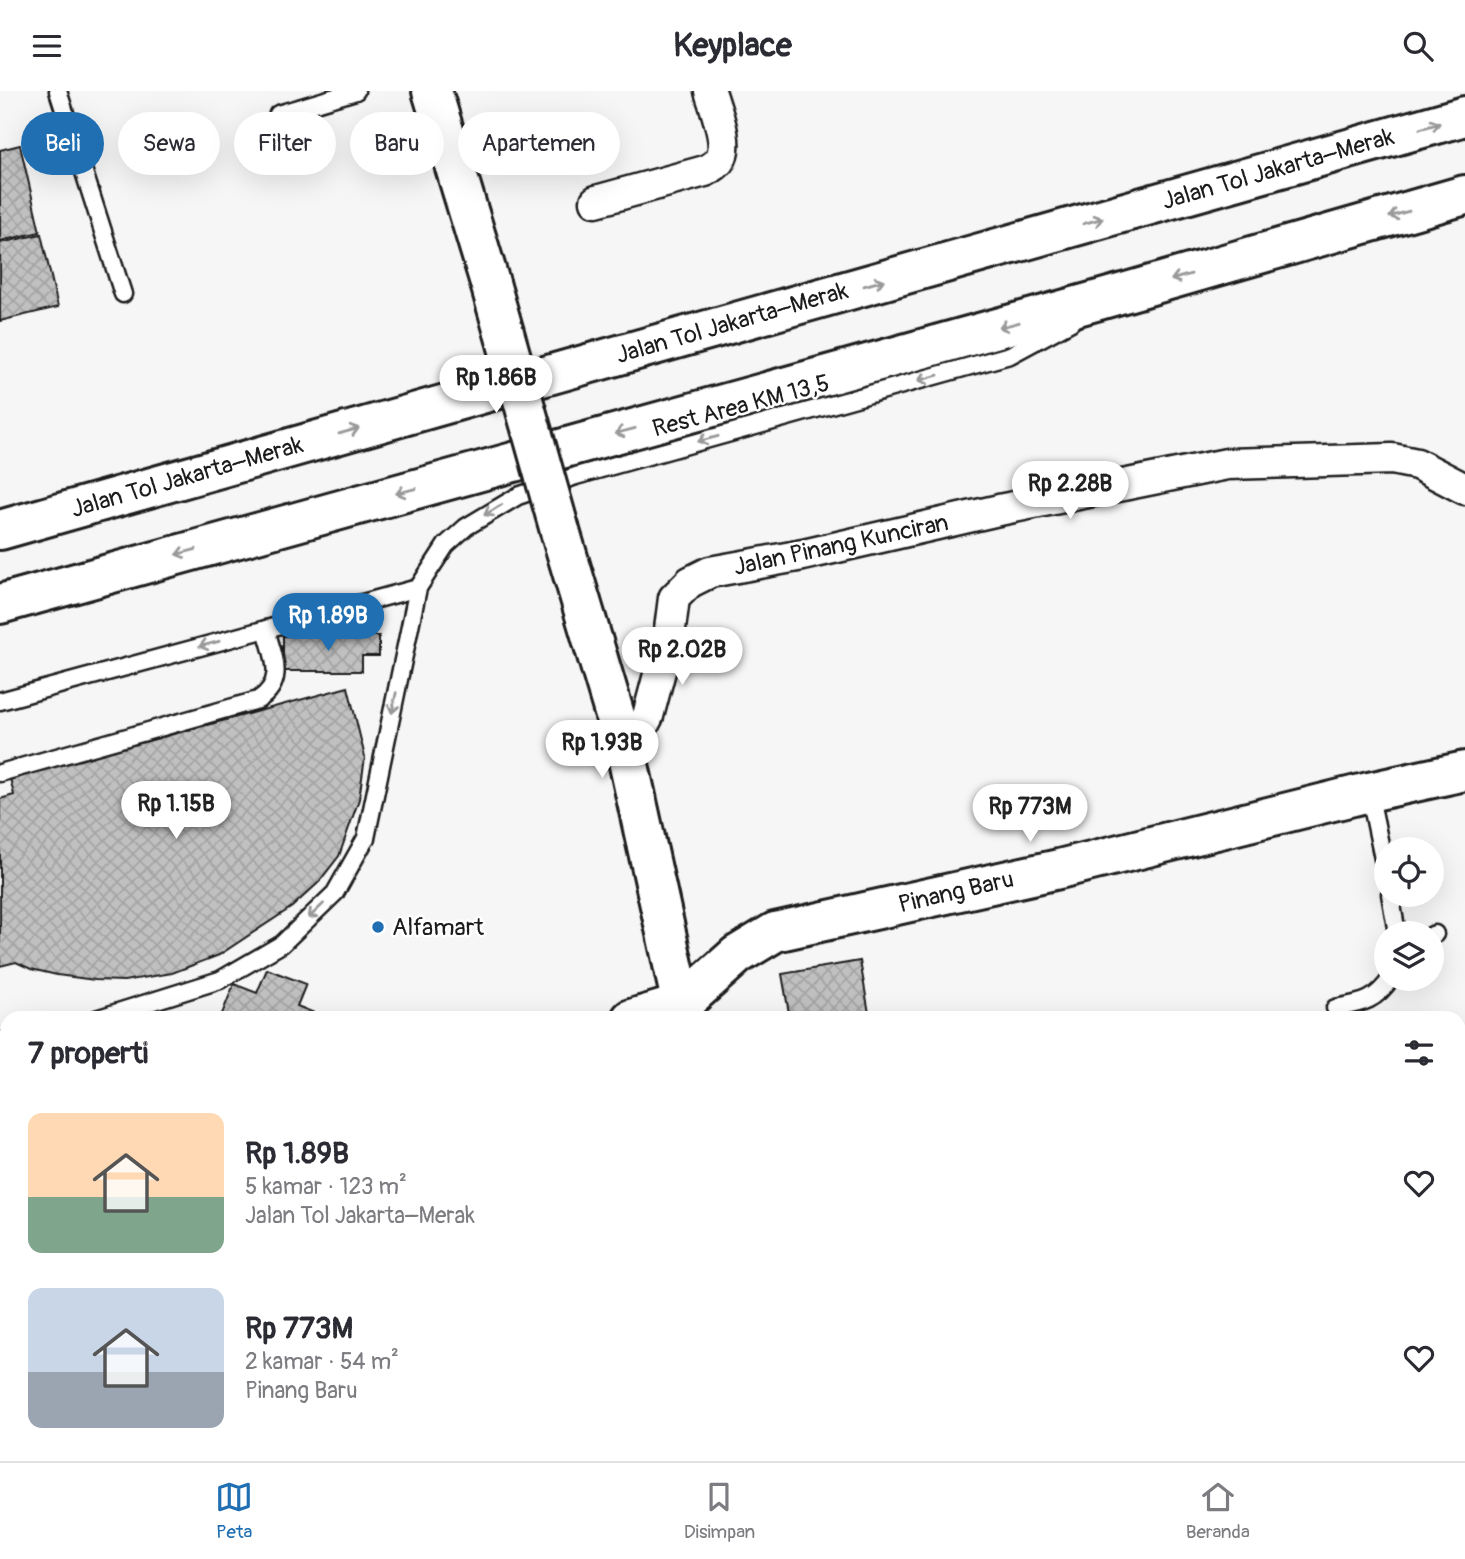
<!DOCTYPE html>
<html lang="id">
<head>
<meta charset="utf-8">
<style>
  body { margin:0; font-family:Pangolin,sans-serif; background:#f2f2f3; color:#2b2b33; height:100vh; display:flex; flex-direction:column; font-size:26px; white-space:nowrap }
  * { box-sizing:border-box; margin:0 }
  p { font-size:23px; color:#7c7c81 }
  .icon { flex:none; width:38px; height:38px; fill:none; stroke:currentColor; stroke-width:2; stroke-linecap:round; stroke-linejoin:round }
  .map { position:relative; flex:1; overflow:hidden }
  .drawer { position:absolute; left:0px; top:920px; width:1466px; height:450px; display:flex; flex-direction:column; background:#fff; border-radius:21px 21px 0 0; box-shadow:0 7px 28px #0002 }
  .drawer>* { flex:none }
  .hud { position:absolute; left:21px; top:21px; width:700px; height:63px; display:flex; gap:14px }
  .tools { position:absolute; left:1374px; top:746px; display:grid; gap:14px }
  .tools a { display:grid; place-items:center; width:70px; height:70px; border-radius:50%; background:#fff; box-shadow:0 7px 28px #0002; font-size:35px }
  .price { position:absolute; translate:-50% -60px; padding:0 16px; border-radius:24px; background:#fff; color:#222; font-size:23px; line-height:46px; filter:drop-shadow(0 2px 4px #0008) }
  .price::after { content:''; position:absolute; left:50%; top:42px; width:21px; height:16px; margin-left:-10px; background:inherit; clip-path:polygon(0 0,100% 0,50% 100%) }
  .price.current { background:#1f6fb2; color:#fff }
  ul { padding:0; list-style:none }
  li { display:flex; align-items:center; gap:21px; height:175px; padding:0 28px }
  li span { display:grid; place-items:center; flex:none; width:196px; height:140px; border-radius:14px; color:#555 }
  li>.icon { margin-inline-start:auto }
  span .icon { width:84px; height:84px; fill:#fffc; stroke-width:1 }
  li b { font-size:30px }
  h2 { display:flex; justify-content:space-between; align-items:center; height:84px; padding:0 28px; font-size:30px }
  .tag { padding:0 24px; border-radius:32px; background:#fff; box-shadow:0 7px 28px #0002; font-size:24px; line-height:63px }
  .tag.current { background:#1f6fb2; color:#fff }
  header { display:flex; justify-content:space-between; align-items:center; height:91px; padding:0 28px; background:#fff; font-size:32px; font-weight:800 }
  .menu { display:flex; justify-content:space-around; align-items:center; height:98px; border-top:2px solid #e1e1e2; background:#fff; font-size:19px; color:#7c7c81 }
  .menu a { display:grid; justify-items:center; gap:4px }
  .menu .current { color:#1f6fb2 }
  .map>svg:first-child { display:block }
</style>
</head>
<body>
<header><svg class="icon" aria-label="menu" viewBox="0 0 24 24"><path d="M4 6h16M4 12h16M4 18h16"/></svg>Keyplace<svg class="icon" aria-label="search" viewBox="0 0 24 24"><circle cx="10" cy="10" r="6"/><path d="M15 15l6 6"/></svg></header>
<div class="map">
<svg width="1465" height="1370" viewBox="0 0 1465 1370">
  <defs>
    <pattern id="building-cross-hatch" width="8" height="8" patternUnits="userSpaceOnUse" patternTransform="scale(1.75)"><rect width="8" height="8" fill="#c0c0c0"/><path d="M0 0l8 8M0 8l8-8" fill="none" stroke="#a4a4a4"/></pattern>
  </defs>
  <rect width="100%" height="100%" fill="#f6f6f6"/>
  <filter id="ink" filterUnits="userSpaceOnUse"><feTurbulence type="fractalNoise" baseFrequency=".0143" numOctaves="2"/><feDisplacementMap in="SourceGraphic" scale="14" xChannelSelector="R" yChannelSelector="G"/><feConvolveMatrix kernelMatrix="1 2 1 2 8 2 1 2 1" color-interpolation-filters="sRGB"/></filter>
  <g filter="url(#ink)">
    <g fill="url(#building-cross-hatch)" stroke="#1c1c1c" stroke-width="2">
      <path d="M20,54L40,141L0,150V59Z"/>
      <path d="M41,143L58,216L0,230V152Z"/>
      <path d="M283,545H379V565H362V580H283Z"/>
      <path d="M348,596L365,666L359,708L339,765L318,792L292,816L219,864L172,882L124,890L95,889L57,884L31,878L16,871L0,875V708L14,704L10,687Z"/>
      <path d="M860,870L870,928H790L782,883Z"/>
      <path d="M267,878L306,893L297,915L322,925L321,928H220L234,893L257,902Z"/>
    </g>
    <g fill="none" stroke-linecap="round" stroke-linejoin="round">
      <defs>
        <g id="service">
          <path d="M58,0L123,203"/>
          <path d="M278,64L272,37L278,23L356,0"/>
          <path d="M0,610L418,497"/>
          <path d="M0,682L258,609C287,590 273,566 266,538"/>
          <path d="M1369,701L1386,782"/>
          <path d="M1390,803L1397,842"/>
          <path d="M1432,844L1435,843"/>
          <path d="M1335,917C1362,912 1375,911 1391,887"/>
          <path d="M96,928L220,889L282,853L335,802L366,747L418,497L446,454L466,436L518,405L576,385L1010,264L1071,231"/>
          <path d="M0,950L7,949"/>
          <path d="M0,1267L7,1264"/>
          <path d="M83,1370L85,1363"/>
        </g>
        <g id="minor">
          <path d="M596,110L705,80C709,78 716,74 719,70C731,55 715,17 710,0"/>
          <path d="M627,665L648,625L669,546L674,507L690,491L710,481L803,464L999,419L1227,373L1392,368L1417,373L1465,398"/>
          <path d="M1460,1056L1465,1055"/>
          <path d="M0,1181L7,1211"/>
          <path d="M1460,1261L1465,1260"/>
          <path d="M42,1363L44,1370"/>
        </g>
        <g id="tertiary">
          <path d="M432,0L490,192"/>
          <path d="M560,440L627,665L685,928"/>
          <path d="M789,1363L791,1370"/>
        </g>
        <g id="secondary">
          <path d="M631,928L682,913L737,864L775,841L1059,778L1369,701L1465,680"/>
          <path d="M0,1057L7,1056"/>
        </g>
        <g id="motorway">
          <path d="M0,439L1465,25"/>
          <path d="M0,513L1099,209L1465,104"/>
        </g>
      </defs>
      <use href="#service" stroke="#1c1c1c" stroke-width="21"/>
      <use href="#minor" stroke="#1c1c1c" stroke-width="35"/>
      <use href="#tertiary" stroke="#1c1c1c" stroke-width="44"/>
      <use href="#secondary" stroke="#1c1c1c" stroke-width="44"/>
      <use href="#motorway" stroke="#1c1c1c" stroke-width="44"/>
      <use href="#service" stroke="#fff" stroke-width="16"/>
      <use href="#minor" stroke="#fff" stroke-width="30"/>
      <use href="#tertiary" stroke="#fff" stroke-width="38"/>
      <use href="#secondary" stroke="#fff" stroke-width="38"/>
      <use href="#motorway" stroke="#fff" stroke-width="38"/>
      <defs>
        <path id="tertiary-bridge" d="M490,192L560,440"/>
      </defs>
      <use href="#tertiary-bridge" stroke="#1c1c1c" stroke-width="44" stroke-linecap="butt"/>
      <use href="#tertiary-bridge" stroke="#fff" stroke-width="38"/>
    </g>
    <defs><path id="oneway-shaft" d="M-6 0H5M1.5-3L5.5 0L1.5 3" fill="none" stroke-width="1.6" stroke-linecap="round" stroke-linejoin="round" transform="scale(1.75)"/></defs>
    <g stroke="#999">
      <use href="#oneway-shaft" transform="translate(1430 35) rotate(-16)"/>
      <use href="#oneway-shaft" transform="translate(1399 123) rotate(164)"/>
      <use href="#oneway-shaft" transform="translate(1093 130) rotate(-16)"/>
      <use href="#oneway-shaft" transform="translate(1181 186) rotate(164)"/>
      <use href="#oneway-shaft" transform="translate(874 192) rotate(-16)"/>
      <use href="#oneway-shaft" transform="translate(1009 234) rotate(165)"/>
      <use href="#oneway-shaft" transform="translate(928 287) rotate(164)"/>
      <use href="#oneway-shaft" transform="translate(349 340) rotate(-16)"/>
      <use href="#oneway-shaft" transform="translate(625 340) rotate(165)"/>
      <use href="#oneway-shaft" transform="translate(708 348) rotate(165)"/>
      <use href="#oneway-shaft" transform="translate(406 400) rotate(165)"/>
      <use href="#oneway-shaft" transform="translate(493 419) rotate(149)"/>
      <use href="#oneway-shaft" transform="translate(186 461) rotate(165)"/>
      <use href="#oneway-shaft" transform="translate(209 553) rotate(165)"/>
      <use href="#oneway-shaft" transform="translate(394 612) rotate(102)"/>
      <use href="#oneway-shaft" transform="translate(316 820) rotate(136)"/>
    </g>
  </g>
  <circle fill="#1f6fb2" stroke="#fff" stroke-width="2.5" cx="378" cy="836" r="7"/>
  <g text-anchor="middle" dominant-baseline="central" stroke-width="5" stroke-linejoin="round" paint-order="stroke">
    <g font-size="24" fill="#1c1c1c" stroke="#fff">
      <text transform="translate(1278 78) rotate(-16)">Jalan Tol Jakarta–Merak</text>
      <text transform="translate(732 232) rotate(-16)">Jalan Tol Jakarta–Merak</text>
      <text transform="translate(741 315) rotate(-15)">Rest Area KM 13,5</text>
      <text transform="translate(187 386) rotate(-16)">Jalan Tol Jakarta–Merak</text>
      <text transform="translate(841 454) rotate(-12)">Jalan Pinang Kunciran</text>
      <text transform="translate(956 801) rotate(-13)">Pinang Baru</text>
    </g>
    <g font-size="24" fill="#1c1c1c" stroke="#fff" text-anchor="start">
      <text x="392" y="836">Alfamart</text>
    </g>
  </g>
</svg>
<div class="tools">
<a><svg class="icon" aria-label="locate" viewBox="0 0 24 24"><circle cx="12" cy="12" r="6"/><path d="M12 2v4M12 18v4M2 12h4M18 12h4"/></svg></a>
<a><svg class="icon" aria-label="layers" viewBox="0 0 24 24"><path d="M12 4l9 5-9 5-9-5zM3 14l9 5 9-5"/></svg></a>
</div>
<b class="price" style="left:496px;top:324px">Rp 1.86B</b>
<b class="price" style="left:1070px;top:430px">Rp 2.28B</b>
<b class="price current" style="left:328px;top:562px">Rp 1.89B</b>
<b class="price" style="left:682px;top:596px">Rp 2.02B</b>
<b class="price" style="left:602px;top:689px">Rp 1.93B</b>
<b class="price" style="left:176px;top:750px">Rp 1.15B</b>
<b class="price" style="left:1030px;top:753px">Rp 773M</b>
<div class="hud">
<a class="tag current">Beli</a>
<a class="tag">Sewa</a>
<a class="tag">Filter</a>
<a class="tag">Baru</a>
<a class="tag">Apartemen</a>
</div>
<section class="drawer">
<h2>7 properti<svg class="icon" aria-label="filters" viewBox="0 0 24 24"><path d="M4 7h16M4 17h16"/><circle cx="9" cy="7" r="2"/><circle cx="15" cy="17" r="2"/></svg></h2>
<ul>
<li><span style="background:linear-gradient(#ffd9b3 60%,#7fa58c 0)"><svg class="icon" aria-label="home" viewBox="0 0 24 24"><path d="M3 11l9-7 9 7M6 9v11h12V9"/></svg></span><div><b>Rp 1.89B</b><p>5 kamar · 123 m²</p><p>Jalan Tol Jakarta–Merak</p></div><svg class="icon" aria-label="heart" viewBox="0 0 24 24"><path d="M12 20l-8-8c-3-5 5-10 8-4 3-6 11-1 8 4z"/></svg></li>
<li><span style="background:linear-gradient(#c9d6e8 60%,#9aa5b1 0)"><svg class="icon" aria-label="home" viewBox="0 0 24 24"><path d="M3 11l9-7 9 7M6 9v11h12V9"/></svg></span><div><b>Rp 773M</b><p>2 kamar · 54 m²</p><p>Pinang Baru</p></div><svg class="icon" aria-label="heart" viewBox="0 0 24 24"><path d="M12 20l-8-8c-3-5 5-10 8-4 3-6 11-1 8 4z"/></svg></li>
</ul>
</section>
</div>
<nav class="menu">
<a class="current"><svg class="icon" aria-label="map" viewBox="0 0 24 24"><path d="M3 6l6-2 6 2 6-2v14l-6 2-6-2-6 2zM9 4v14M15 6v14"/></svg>Peta</a>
<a><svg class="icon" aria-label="saved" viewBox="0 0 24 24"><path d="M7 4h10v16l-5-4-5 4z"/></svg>Disimpan</a>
<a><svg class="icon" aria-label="home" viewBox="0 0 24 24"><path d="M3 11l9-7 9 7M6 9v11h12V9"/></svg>Beranda</a>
</nav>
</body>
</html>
